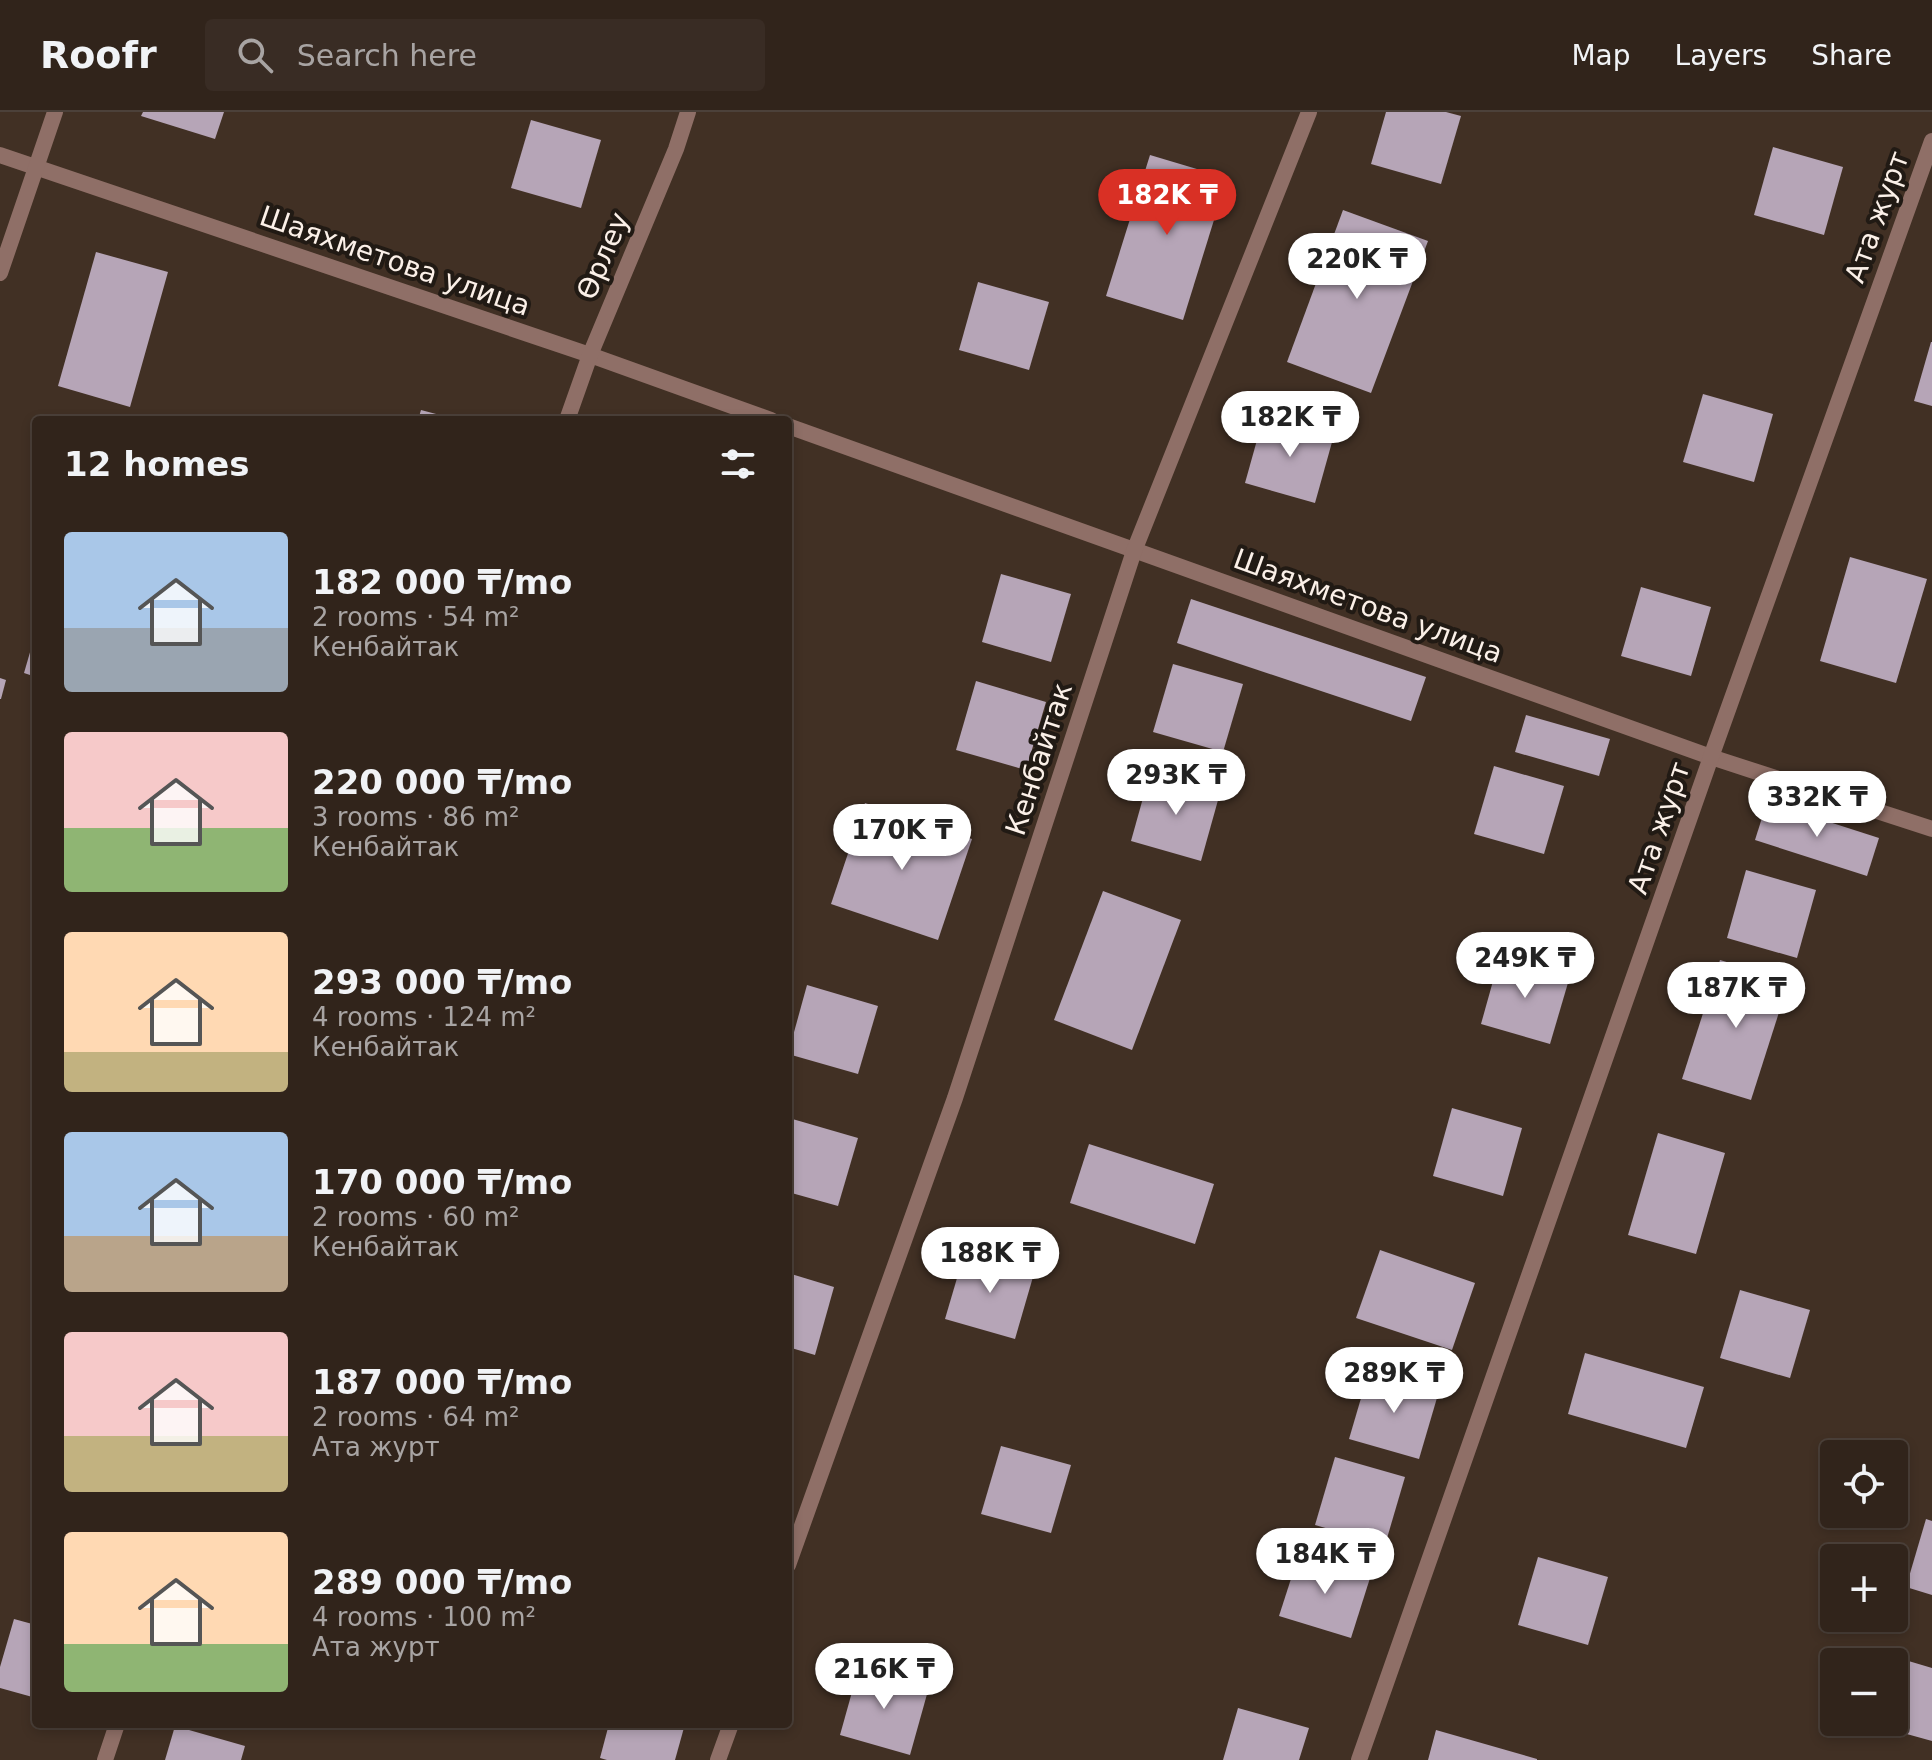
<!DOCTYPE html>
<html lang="en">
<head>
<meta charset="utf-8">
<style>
  body { margin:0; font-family:"DejaVu Sans",sans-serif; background:#392c24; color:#f1f3f6; height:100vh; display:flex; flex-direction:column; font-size:30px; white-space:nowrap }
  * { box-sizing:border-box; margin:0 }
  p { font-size:26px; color:#a8a4a3 }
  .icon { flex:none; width:44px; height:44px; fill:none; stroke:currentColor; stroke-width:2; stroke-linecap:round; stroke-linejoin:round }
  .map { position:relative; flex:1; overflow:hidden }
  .side { position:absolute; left:32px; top:304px; width:760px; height:1312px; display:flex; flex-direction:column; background:#31241b; border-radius:8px; box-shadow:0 4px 12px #0003,0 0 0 2px #4c413a }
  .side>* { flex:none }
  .buttons { position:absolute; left:1820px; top:1328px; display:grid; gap:16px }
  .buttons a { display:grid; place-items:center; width:88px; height:88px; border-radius:8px; background:#31241b; box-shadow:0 4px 12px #0003,0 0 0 2px #4c413a; font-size:40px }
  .price { position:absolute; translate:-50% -68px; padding:0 18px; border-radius:28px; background:#fff; color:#222; font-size:26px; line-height:52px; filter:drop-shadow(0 2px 4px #0008) }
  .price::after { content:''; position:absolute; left:50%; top:48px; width:24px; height:18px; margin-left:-12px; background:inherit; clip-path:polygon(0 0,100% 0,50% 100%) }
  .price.selected { background:#d93025; color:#fff }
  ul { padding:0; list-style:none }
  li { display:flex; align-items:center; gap:24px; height:200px; padding:0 32px }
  li span { display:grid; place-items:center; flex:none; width:224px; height:160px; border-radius:8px; color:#555 }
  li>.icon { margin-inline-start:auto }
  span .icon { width:96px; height:96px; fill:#fffc; stroke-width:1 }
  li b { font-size:34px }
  h2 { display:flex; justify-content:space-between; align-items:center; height:96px; padding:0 32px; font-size:34px }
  header { display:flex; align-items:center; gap:48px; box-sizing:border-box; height:112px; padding:0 40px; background:#31241b; border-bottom:2px solid #4c413a }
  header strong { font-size:38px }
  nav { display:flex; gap:44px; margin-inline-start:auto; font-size:28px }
  .search { width:560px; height:72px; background:#392c24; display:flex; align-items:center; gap:20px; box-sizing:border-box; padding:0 28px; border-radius:8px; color:#a8a4a3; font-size:30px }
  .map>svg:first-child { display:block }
</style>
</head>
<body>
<header>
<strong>Roofr</strong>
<div class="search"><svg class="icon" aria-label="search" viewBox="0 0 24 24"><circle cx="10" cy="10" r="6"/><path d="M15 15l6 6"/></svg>Search here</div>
<nav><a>Map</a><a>Layers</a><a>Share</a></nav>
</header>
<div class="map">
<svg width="1932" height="1648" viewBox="0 0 1932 1648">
  <rect width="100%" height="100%" fill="#413024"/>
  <g fill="#b6a5b7">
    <path d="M143,0H224L215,27L141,4Z"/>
    <path d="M1386,0H1446L1461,4L1441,72L1371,52Z"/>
    <path d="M531,8L601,28L581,96L511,76Z"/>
    <path d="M1773,35L1843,55L1824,123L1754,103Z"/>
    <path d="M1150,43L1227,66L1183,208L1106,184Z"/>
    <path d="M1343,98L1428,129L1371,281L1287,250Z"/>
    <path d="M96,140L168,160L130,295L58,274Z"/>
    <path d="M978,170L1049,190L1029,258L959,238Z"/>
    <path d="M1931,230H1932V294L1914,289Z"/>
    <path d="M1703,282L1773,302L1754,370L1683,350Z"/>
    <path d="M421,298L455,307V308H418Z"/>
    <path d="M1264,303L1334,323L1315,391L1245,371Z"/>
    <path d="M1850,445L1927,467L1896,571L1820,549Z"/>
    <path d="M1001,462L1071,482L1051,550L982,530Z"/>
    <path d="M1641,475L1711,495L1691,564L1621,544Z"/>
    <path d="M1191,487L1426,565L1411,609L1177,531Z"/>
    <path d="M35,523H36V565L24,561Z"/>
    <path d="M1173,552L1243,572L1223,640L1153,620Z"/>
    <path d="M0,566L6,568L1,587H0Z"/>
    <path d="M976,569L1046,590L1026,658L956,638Z"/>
    <path d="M1526,603L1610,627L1599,664L1515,640Z"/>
    <path d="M1494,654L1564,674L1544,742L1474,722Z"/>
    <path d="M1150,661L1220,681L1201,749L1131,729Z"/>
    <path d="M1767,690L1879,726L1867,764L1755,728Z"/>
    <path d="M865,691L972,727L938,828L831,792Z"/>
    <path d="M1746,758L1816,778L1797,846L1727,826Z"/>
    <path d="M1103,779L1181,808L1132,938L1054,908Z"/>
    <path d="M1500,844L1570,864L1550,932L1481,912Z"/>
    <path d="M1720,848L1789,869L1751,988L1682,967Z"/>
    <path d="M807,873L878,894L858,962L788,942Z"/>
    <path d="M1452,996L1522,1016L1503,1084L1433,1064Z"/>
    <path d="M789,1006L858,1026L838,1094L788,1080Z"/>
    <path d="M1658,1021L1725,1041L1696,1142L1628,1123Z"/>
    <path d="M1089,1032L1214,1072L1195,1132L1070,1091Z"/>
    <path d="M1380,1138L1475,1171L1452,1238L1356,1206Z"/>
    <path d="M965,1139L1035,1158L1015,1227L945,1207Z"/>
    <path d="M788,1161L834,1175L815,1243L788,1235Z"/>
    <path d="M1740,1178L1810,1198L1790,1266L1720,1246Z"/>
    <path d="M1585,1241L1704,1275L1686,1336L1568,1302Z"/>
    <path d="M1369,1259L1439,1279L1419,1347L1349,1327Z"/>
    <path d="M1001,1334L1071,1353L1051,1421L981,1402Z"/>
    <path d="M1335,1345L1405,1365L1385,1433L1315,1413Z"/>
    <path d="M1926,1407L1932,1409V1483L1906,1475Z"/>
    <path d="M1299,1442L1370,1466L1351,1526L1279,1504Z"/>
    <path d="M1538,1445L1608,1465L1588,1533L1518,1513Z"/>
    <path d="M14,1507L36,1513V1586L0,1576V1555Z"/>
    <path d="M1885,1542L1932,1556V1629L1867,1611L1894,1610V1550H1883Z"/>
    <path d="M859,1555L929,1575L910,1643L840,1623Z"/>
    <path d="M1238,1596L1309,1616L1299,1648H1223Z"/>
    <path d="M609,1612H685L675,1648H607L600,1646Z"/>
    <path d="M175,1614L245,1634L241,1648H165Z"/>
    <path d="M1436,1618L1537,1647V1648H1428Z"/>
  </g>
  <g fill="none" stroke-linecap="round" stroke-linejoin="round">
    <g stroke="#8f6f67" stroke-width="16">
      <path d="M0,43L590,243L771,308"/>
      <path d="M0,161L55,0"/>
      <path d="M567,308L590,243L676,37L688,0"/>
      <path d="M788,314L1711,645L1932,717"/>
      <path d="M788,1453L955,986L1134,439L1309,0"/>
      <path d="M105,1648L117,1612"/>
      <path d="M718,1648L731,1612"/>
      <path d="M1359,1648L1711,645L1932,29"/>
    </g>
  </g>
  <g text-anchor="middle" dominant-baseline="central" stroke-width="8" stroke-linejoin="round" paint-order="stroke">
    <g font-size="28" fill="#fbf0e8" stroke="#211a14">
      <text transform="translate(1877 105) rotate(-70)">Ата журт</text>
      <text transform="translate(603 144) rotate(-67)">Өрлеу</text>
      <text transform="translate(395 149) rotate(19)">Шаяхметова улица</text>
      <text transform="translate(1368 494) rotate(20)">Шаяхметова улица</text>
      <text transform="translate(1039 647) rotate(-72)">Кенбайтак</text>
      <text transform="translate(1659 716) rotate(-71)">Ата журт</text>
    </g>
  </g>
</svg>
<div class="buttons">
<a><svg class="icon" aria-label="locate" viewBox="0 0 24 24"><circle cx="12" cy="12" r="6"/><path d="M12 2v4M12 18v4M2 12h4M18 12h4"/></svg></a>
<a>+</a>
<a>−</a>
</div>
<b class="price selected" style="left:1167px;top:125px">182K ₸</b>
<b class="price" style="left:1357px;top:189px">220K ₸</b>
<b class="price" style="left:1290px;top:347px">182K ₸</b>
<b class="price" style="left:1176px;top:705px">293K ₸</b>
<b class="price" style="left:1817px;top:727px">332K ₸</b>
<b class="price" style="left:902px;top:760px">170K ₸</b>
<b class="price" style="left:1525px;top:888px">249K ₸</b>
<b class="price" style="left:1736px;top:918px">187K ₸</b>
<b class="price" style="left:990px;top:1183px">188K ₸</b>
<b class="price" style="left:1394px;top:1303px">289K ₸</b>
<b class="price" style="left:1325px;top:1484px">184K ₸</b>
<b class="price" style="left:884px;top:1599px">216K ₸</b>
<section class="side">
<h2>12 homes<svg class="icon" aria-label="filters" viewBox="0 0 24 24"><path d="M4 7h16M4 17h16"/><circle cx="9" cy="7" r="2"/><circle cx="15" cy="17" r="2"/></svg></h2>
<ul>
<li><span style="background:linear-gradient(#a9c7e8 60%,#9aa5b1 0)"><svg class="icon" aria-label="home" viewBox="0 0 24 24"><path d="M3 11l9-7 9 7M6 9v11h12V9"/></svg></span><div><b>182 000 ₸/mo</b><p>2 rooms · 54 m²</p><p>Кенбайтак</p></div></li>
<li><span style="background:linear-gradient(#f6c9c9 60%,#8fb573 0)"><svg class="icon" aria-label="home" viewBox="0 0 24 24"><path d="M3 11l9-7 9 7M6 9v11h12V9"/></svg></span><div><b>220 000 ₸/mo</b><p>3 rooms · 86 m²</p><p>Кенбайтак</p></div></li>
<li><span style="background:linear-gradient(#ffd9b3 75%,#c2b280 0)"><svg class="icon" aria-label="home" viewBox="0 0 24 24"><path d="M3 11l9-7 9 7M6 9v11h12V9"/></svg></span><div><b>293 000 ₸/mo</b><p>4 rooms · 124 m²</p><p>Кенбайтак</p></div></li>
<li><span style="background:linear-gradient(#a9c7e8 65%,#b9a48a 0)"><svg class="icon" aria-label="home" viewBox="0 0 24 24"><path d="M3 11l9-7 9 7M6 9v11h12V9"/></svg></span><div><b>170 000 ₸/mo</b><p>2 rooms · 60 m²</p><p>Кенбайтак</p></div></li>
<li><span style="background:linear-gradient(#f6c9c9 65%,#c2b280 0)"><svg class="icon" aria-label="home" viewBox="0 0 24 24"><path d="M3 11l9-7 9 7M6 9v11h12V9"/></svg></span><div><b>187 000 ₸/mo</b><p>2 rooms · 64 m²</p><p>Ата журт</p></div></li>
<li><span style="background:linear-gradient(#ffd9b3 70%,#8fb573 0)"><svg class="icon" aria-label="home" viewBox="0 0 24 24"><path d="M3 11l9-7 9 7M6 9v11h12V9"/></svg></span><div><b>289 000 ₸/mo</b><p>4 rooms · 100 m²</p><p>Ата журт</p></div></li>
</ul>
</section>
</div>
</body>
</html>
